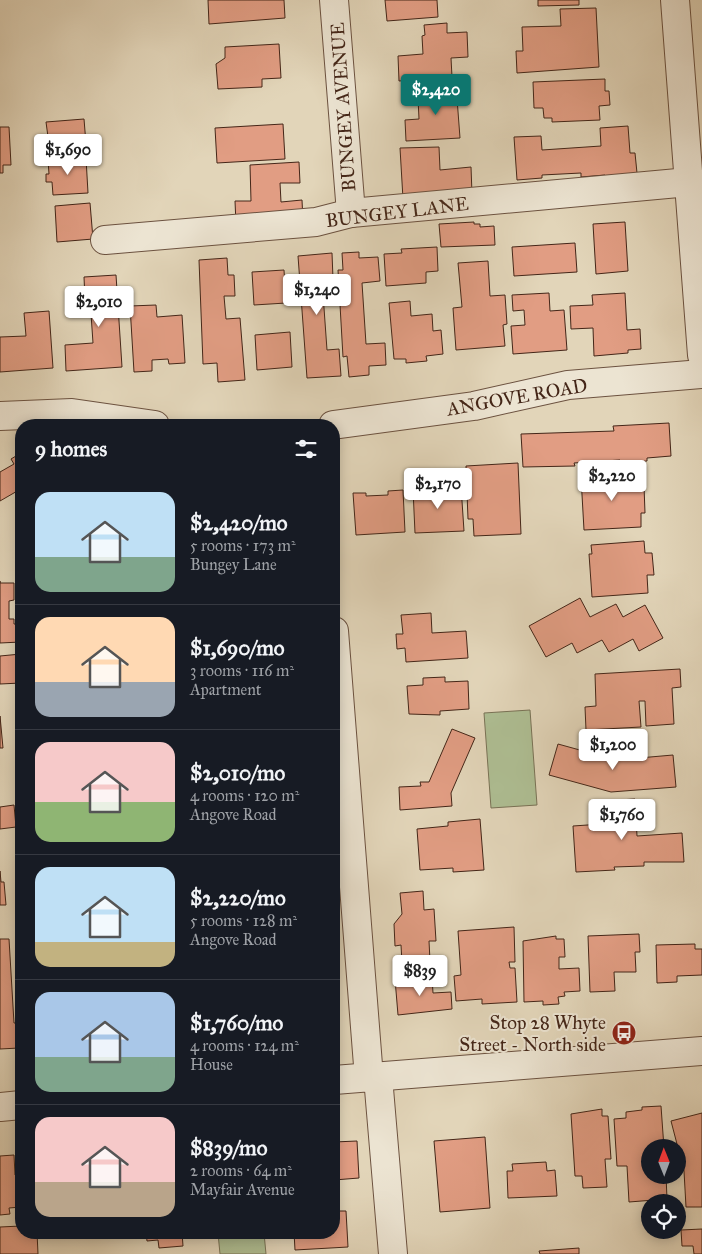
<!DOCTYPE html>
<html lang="en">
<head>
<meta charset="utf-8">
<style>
  body { margin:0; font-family:"IM FELL Great Primer",serif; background:#242831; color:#f1f3f6; height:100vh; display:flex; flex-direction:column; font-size:19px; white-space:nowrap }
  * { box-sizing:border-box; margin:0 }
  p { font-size:16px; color:#9ea1a6 }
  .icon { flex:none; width:28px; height:28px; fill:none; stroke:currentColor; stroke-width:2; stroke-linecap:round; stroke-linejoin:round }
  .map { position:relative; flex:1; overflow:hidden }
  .details { position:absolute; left:15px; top:419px; width:325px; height:820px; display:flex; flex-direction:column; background:#171b24; border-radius:20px; box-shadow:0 2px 12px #0003 }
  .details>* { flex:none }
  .needle { width:32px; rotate:359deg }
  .fabs { position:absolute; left:641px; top:1139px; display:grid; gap:10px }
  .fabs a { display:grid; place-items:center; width:45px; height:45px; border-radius:50%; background:#171b24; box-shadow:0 2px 12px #0003; font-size:25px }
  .price { position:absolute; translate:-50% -42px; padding:0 11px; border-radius:5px; background:#fff; color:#222; font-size:16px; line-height:32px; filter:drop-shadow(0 1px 2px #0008) }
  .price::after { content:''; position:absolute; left:50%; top:30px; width:15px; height:11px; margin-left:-8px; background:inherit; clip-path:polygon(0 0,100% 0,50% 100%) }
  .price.active { background:#0f766e; color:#fff }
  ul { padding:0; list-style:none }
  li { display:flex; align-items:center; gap:15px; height:125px; padding:0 20px }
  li+li { border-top:1px solid #363941 }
  li span { display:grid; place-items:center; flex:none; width:140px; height:100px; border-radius:15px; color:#555 }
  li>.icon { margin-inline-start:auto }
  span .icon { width:60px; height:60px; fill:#fffc; stroke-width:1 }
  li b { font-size:21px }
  h2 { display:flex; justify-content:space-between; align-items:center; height:60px; padding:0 20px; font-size:21px }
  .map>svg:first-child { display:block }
</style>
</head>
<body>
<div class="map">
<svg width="702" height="1254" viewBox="0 0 702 1254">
  <rect width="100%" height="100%" fill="#e2d5b9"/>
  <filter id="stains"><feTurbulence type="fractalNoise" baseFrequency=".004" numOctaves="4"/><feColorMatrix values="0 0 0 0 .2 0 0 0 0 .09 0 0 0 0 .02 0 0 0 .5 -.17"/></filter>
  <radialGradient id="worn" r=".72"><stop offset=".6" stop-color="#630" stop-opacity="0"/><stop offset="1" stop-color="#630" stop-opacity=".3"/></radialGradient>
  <g fill="#aebe93" stroke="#797256">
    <path d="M530,710L537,805L491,808L484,713Z"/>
    <path d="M218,1233H264L266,1254H220Z"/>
  </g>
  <g fill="#e19d83" stroke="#442618">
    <path d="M208,0H284L285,18L209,24Z"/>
    <path d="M385,0H437L438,17L387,21Z"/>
    <path d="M538,0H579V5L538,6Z"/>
    <path d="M596,8L599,67L517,73L516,51H523L522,27L561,26L560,9Z"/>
    <path d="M447,23V33L467,32L468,57L451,58L452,77L399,81L398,56L423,54L422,36L425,35L424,25Z"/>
    <path d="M279,44L281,78L262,79V87L218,89L216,64L225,58V47Z"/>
    <path d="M605,79V91H609L610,105L599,106L600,120L552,122V118H544L543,108H534L533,82Z"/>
    <path d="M456,85L460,138L406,141L405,120L419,119L418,98L430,97V87Z"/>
    <path d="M84,119L87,156L47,158L43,137H48L46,122Z"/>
    <path d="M283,124L285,159L217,163L215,128Z"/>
    <path d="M628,126L630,153H635L637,173L605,177V175L581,177V173L542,175V178L517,180L514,137L541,136L542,150L601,146L600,128Z"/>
    <path d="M0,127H9L11,165H3V173H0Z"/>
    <path d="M439,147L440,170L471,167L472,194L403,199L400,148Z"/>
    <path d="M86,158L88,193L53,195L52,182H46V174H49L48,160Z"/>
    <path d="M299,162L300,183H280L281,202L302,200L303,221L236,224L235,201H251L250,165Z"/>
    <path d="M90,203L93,239L57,242L55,206Z"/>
    <path d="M474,222V224H480V227L494,226L495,245L441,247L439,224Z"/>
    <path d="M625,222L628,271L596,274L593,224Z"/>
    <path d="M575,243L577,272L514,276L512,247Z"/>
    <path d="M437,247L438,271L426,272V283L386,286L384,254L402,253L401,249Z"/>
    <path d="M359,252V258L378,257L380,281L362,283L366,344L385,343L386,365L369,366V375L349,377L347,356L343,357L338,270H343L342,253Z"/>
    <path d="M332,253L333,279L322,280L327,350L339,349L341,376L307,378L298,256Z"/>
    <path d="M227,258L228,275H234L235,296H224L226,319L240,318L245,380L218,382L217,363L203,364L199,260Z"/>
    <path d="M488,261L490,296L505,295L507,324L503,325L505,346L456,350L453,308L462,307L458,263Z"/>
    <path d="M284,270L286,303L254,305L252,272Z"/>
    <path d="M116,275L122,367L66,371L65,345L93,343L90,299L85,300L84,277Z"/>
    <path d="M549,293L550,311L564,310L567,350L513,354L511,326L525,325L524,310L513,311L512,295Z"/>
    <path d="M625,293L627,330L640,329L641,349L628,350V353L594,356L593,328L571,329L570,306L593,305L592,295Z"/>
    <path d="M410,301L411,316L432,314L433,331L441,330L443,354L426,356L427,361L406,363V359H394L389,303Z"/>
    <path d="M156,305L157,317L182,315L185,363L169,364L168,359L152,360V371L134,372L130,306Z"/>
    <path d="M49,311L53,368L0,372V337L26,336L24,313Z"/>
    <path d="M290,332L292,367L257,370L255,335Z"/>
    <path d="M669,423L671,456L647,458V461L620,463V460L574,463L575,466L523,467L521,434L614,431L613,426Z"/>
    <path d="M21,453V494L19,490L0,501V472L14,464L11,459Z"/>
    <path d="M518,463L521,534L474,536L473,519H468L466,466Z"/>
    <path d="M639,474V487L644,486L645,513H641V527L584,530L581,477Z"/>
    <path d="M461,486L464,531L415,533L413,489Z"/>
    <path d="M403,490L405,532L356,535L353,493H366V496L388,495V491Z"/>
    <path d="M644,541L645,553H652L654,575H647L648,593L592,597L589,554H592L591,545Z"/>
    <path d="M0,581V583H14V600L9,601V619H14V624H21V642L0,643Z"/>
    <path d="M580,598L590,617L616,604L623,617L645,605L663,638L639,651L633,639L609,652L602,640L577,653L572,643L546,657L529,626Z"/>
    <path d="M431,613L432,633L466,631L468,658L406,662L405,648L397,649L396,634H403L401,615Z"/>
    <path d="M21,654V683L0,684V656Z"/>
    <path d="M680,669L681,687L672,688L674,724L646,726L645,701H639L641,727L586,730L585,707L596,706L595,674Z"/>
    <path d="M445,677V682L468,681L469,709L440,711V715L409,714L407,686L423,685V678Z"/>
    <path d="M0,716L3,748H0Z"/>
    <path d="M452,729L475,738L451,793L452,806L400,810L399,787L421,786L420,782H429Z"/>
    <path d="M558,744L616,760L673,755L676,787L611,792L549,775Z"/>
    <path d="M635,799L637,836L682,833L684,862H644V866L614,867L615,870L576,872L573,826L602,824L600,801Z"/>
    <path d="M14,805L16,827L0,829V807Z"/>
    <path d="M480,819L484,870L453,872V868L420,870L417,829L448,826V822Z"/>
    <path d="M0,871L1,882H4L6,905H0Z"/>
    <path d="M423,891L424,910L434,909L436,941H429L430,961L402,963L401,945L395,946L394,924L402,914L400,893Z"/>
    <path d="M514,927L515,962H509L510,968H515L517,1002L482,1004V999L456,1001L454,976L461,975L458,931Z"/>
    <path d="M639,934L640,952H635L636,972H614L615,991L590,992L588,936Z"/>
    <path d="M556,936V939H564L565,957H559V969L579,968L580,991L564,992L565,996L558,997L559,1004L543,1005V1001L524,1002L523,941Z"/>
    <path d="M0,939H9L14,1023H21V1054L19,1055V1048L0,1049Z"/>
    <path d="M695,944V949H702V975L677,976V982L657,983L656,945Z"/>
    <path d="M432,977L433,993L451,992L452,1009L398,1015L395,979Z"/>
    <path d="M661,1106L664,1148H650V1175H666L667,1199L629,1202L627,1166H617L614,1119L626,1118V1112L642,1110V1107Z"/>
    <path d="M602,1109V1116H608L611,1159H605L607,1187L583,1188L582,1176H575L571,1114Z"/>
    <path d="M702,1113V1207H686L684,1171L671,1121Z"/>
    <path d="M485,1137L490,1208L440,1212L434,1141Z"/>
    <path d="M357,1141L359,1178L334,1180V1142Z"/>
    <path d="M14,1155L15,1175H21V1207L9,1208L10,1214L0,1215V1156Z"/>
    <path d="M546,1162L547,1171L555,1170L557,1196L508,1198L507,1171H513L512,1164Z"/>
    <path d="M334,1211H346L348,1247L295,1250L294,1232H334Z"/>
    <path d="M21,1226V1232H37L38,1254H0V1227Z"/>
    <path d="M702,1229V1254H694L693,1246H682L681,1230Z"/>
    <path d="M146,1232H182L183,1246L159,1248L158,1240L147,1241Z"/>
    <path d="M579,1248V1254H540L539,1251Z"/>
  </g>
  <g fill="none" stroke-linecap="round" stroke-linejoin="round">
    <defs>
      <g id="minor">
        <path d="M334,0L351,213"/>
        <path d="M675,0L702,355"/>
        <path d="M105,240L316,222L351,213L689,182"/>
        <path d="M0,416L72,413L155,425"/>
        <path d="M333,425L474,406L568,385L702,374"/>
        <path d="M334,631L369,1078"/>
        <path d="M378,1077L393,1254"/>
        <path d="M334,1080L702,1051"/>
        <path d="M0,1107L21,1105"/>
      </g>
    </defs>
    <use href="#minor" stroke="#6c5240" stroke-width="30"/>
    <use href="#minor" stroke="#ece4d2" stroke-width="28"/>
  </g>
  <defs>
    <symbol id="bus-disc" viewBox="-11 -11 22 22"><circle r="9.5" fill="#8f2418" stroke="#ece4d2"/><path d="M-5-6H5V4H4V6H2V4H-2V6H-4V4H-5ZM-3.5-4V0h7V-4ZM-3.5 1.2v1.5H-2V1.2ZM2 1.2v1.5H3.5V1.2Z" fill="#fff"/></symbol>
  </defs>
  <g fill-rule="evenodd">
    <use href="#bus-disc" x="610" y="1019" width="28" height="28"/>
  </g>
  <g text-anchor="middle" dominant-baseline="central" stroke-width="4" stroke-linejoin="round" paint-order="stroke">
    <g font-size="19" fill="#442618" stroke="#ece4d2">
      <text transform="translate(343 107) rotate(-94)">BUNGEY AVENUE</text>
      <text transform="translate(397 212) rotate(-7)">BUNGEY LANE</text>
      <text transform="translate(517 397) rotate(-10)">ANGOVE ROAD</text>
    </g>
    <g font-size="19" fill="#442618" stroke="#ece4d2" text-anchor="end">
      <text x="606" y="1022">Stop 28 Whyte<tspan x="606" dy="22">Street - North side</tspan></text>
    </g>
  </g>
  <rect width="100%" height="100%" filter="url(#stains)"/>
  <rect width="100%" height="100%" fill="url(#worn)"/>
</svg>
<div class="fabs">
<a><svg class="needle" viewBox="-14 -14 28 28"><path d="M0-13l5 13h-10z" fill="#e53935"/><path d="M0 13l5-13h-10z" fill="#9ea1a6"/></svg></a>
<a><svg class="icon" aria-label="locate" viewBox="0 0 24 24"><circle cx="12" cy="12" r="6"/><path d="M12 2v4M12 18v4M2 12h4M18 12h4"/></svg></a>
</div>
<b class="price active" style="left:436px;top:116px">$2,420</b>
<b class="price" style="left:68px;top:176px">$1,690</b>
<b class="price" style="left:317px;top:316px">$1,240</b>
<b class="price" style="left:99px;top:328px">$2,010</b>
<b class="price" style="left:612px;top:502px">$2,220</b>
<b class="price" style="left:438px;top:510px">$2,170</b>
<b class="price" style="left:613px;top:771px">$1,200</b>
<b class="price" style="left:622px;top:841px">$1,760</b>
<b class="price" style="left:420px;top:997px">$839</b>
<section class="details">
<h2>9 homes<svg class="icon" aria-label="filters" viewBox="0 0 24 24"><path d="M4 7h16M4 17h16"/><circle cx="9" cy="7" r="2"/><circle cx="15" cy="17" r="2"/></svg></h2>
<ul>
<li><span style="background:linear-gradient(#bfe0f5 65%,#7fa58c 0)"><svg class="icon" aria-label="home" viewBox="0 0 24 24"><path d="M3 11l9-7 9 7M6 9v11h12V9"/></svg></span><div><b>$2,420/mo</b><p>5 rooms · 173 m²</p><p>Bungey Lane</p></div></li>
<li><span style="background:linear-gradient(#ffd9b3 65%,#9aa5b1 0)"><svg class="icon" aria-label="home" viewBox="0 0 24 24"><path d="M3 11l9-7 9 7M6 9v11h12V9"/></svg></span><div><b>$1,690/mo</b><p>3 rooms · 116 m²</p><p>Apartment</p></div></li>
<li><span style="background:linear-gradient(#f6c9c9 60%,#8fb573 0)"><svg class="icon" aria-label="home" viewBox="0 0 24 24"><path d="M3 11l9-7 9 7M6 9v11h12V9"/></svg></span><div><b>$2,010/mo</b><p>4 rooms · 120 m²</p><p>Angove Road</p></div></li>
<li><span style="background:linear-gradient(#bfe0f5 75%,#c2b280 0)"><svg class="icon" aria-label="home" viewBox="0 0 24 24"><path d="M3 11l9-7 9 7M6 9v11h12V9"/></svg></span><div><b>$2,220/mo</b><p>5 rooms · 128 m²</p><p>Angove Road</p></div></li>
<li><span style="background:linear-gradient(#a9c7e8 65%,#7fa58c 0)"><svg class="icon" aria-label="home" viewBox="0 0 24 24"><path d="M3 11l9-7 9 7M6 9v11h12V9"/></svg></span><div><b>$1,760/mo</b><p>4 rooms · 124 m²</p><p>House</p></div></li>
<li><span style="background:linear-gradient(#f6c9c9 65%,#b9a48a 0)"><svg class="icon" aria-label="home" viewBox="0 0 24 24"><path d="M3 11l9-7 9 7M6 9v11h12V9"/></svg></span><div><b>$839/mo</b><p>2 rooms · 64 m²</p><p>Mayfair Avenue</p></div></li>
</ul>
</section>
</div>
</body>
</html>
